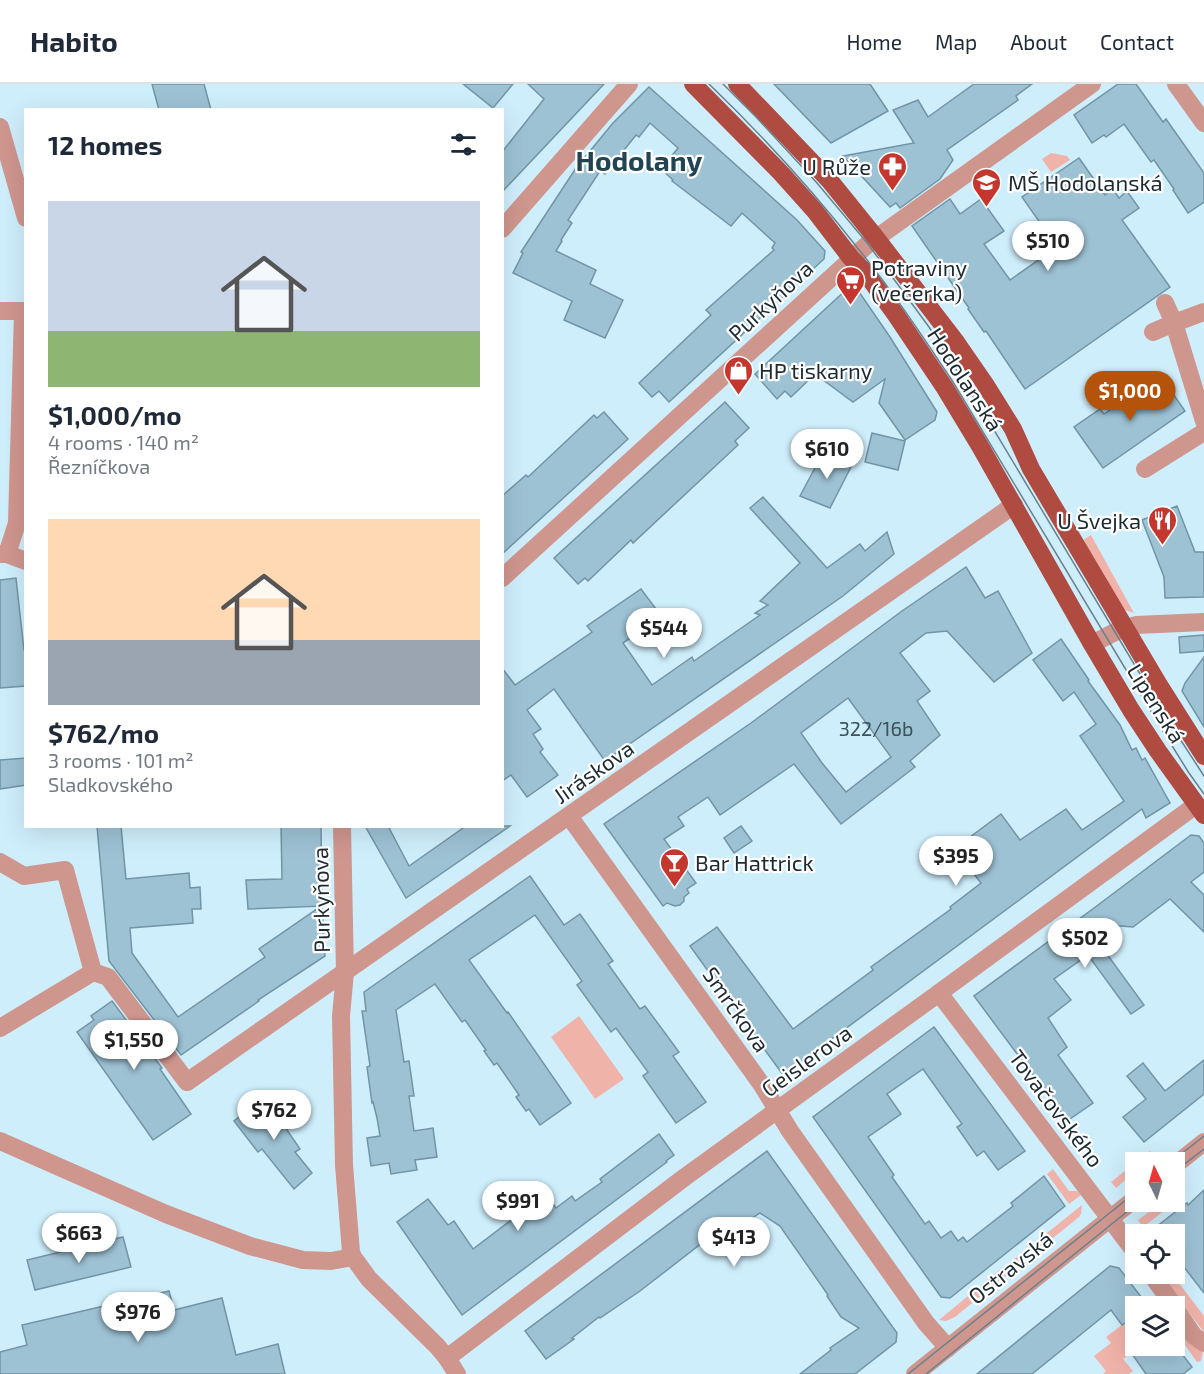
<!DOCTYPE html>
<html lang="en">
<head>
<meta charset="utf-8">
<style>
  body { margin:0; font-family:"Exo 2",sans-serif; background:#f2f2f3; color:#1f2937; height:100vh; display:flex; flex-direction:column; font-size:22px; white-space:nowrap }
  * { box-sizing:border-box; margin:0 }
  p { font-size:20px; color:#747a83 }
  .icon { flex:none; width:33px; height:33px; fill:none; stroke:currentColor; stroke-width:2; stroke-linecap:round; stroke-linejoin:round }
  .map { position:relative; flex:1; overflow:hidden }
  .drawer { position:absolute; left:24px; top:24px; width:480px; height:720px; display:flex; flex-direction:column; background:#fff; border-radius:0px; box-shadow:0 6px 24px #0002 }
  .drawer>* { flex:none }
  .needle { width:39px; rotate:355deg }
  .controls { position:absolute; left:1125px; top:1068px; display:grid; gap:12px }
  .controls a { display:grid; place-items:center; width:60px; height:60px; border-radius:0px; background:#fff; box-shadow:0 6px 24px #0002; font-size:30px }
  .price { position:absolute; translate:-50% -51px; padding:0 14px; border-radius:21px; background:#fff; color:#222; font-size:20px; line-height:39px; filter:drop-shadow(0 2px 3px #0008) }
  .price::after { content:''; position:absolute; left:50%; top:36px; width:18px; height:14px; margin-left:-9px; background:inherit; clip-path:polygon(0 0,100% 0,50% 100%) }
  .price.selected { background:#b45309; color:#fff }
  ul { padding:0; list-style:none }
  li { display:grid; align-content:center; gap:12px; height:318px; padding:0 24px }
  li span { display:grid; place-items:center; height:186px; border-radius:0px; color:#555 }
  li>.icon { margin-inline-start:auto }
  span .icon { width:108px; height:108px; fill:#fffc; stroke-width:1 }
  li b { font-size:26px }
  h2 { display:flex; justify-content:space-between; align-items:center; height:72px; padding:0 24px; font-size:26px }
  header { display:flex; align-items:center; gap:36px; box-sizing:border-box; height:84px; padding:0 30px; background:#fff; border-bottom:2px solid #e0e1e3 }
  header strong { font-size:28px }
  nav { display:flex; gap:33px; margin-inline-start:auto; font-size:21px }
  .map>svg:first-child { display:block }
</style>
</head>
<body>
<header>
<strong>Habito</strong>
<nav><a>Home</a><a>Map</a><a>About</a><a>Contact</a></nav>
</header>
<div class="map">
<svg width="1204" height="1290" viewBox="0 0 1204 1290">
  <rect width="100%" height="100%" fill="#cfeefc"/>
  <g fill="#f0b3aa">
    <path d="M1051,69L1067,72L1070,76L1051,88L1042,75Z"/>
    <path d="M1091,451L1134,529L1122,525L1080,458Z"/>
    <path d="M579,932L624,995L595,1015L551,953Z"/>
    <path d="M1150,1067L1155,1072L1147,1078H1136L1135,1088L1116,1104L1111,1098Z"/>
    <path d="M1053,1085L1069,1107H1077L1081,1111L1069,1120L1047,1090Z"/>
    <path d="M1176,1107L1182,1113L1147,1140H1141L1138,1136L1163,1118H1174L1175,1108Z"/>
    <path d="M1082,1121L1081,1130L1079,1133L1012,1187L1007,1181Z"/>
    <path d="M1003,1183L1009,1189L955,1233L946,1237L939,1236Z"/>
    <path d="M1159,1190H1172L1204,1232V1248Z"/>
    <path d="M1135,1231L1136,1262H1141L1123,1275L1133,1287L1129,1290H1103L1106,1287L1094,1272L1111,1259L1106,1253Z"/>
    <path d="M1174,1238L1203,1267L1201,1277L1198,1278H1197L1175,1247Z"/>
  </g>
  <g fill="#9dc2d4" stroke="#7195a6" stroke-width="1.5" fill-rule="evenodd">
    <path d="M152,0H204L211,26H159Z"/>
    <path d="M463,0H513L493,24Z"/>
    <path d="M528,0H604L502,108V68L544,15Z"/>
    <path d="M774,0H870L888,27L831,59Z"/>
    <path d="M974,0H1032L1016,12L1018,16L947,66L953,76L940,95L900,124L896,119L890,123L843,72L914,59L893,26L918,16L928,33Z"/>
    <path d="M1118,0H1136L1163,38L1166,35L1204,89V118L1188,129L1173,106L1174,105L1154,76L1151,78L1124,40L1106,53L1104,51L1092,59L1074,31Z"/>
    <path d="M649,3L797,136L825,167L824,175L669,318L659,307L652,313L639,299L711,231L706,226L774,166L772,164L775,159L742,129L731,142L672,97L673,96L661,85L678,64L650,39L639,53L636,51L605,90L600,87L568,136L572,139L561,156L562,157L556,167L596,186L590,200L623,216L605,254L564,236L572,217L513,189L523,169L521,168L576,84L613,39Z"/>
    <path d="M1079,74L1105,111L1113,105L1119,114L1127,107L1139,124L1122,136L1170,203L1025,305L986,247L984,248L968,225L969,224L912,142L950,115L960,130L981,115L1004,147L984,160L1010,196L1057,163L1022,113Z"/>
    <path d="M848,204L857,205L890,253L937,328L935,336L905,356L879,319L885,295L853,318L815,290L791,313L785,307L777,315L755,290Z"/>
    <path d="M1160,291L1185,327L1103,384L1074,343L1100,325L1104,330Z"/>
    <path d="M725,318L749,344L735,357L738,361L633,459L631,456L588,497L585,494L578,500L554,474Z"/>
    <path d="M604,328L628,355L502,470V412L526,391L528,393L594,331L597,334Z"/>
    <path d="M872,349L905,357L898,386L865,378Z"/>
    <path d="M824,367L853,379L830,424L800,412Z"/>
    <path d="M763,413L827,484L860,460L865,467L887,448L894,470L843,512L605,677L554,605L527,626L541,645L533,650L543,665L540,668L558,691L527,713L511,691L502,697V584L515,601L592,548L587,542L641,505L662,533L623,559L652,601L692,573L694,577L760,531L755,529L768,521L760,517L800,479L750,424Z"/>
    <path d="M1177,422L1195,468H1204V513L1165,514L1164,493L1142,436Z"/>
    <path d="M966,483L985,514L998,507L1032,569L994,598L947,547L926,549L900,569L930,607L917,617L940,651L910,677L915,683L841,740L794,680L720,731L708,713L678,733L684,742L664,755L696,799L687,805L689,809L684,813V817L680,821L675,822L667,819L663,822L604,740L751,639L902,527ZM848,614L891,673L846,708L822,679L801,649Z"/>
    <path d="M16,494L24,566H26V602L0,604V496Z"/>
    <path d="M1204,551V567L1180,569L1179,553Z"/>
    <path d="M1061,555L1089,596L1088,597L1120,641L1132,666L1136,664L1142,676L1145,674L1170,719L1146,734L1142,725L783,991L690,862L717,843L793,945L873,886L871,883L951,825L950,823L981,799L954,765L1001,730L1020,756L1066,725L1082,746L1124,717L1080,652L1096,640L1074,608L1063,617L1033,576Z"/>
    <path d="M1204,573V643L1182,607L1185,599Z"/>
    <path d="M26,674V701L0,705V676Z"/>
    <path d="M97,742H121L126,795L189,789L190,804L200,803L201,825H192L193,839L130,844L132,869L178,933L265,873L259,865L321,822L248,825L246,796L282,795L281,742H321L322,821L325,872L258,916L259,917L181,971L109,877Z"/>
    <path d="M365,742H388L409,782L466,742H510L406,814Z"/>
    <path d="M741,742L752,757L734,769L724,754Z"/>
    <path d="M1191,751L1199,752L1204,759V788L1191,798L1204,811V848L1170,815L1133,843L1094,840L1107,857L1101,862L1144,921L1131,930L1088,871L1054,895L1071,916L1048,934L1067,963L1058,971L1093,1019L1067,1037L974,912L1094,824Z"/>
    <path d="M530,792L564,841L580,830L613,877L608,880L640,925L645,922L679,968L673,972L706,1018L676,1039L643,992L648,988L616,944L611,948L577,901L582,897L535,831L469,876L507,929L508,928L571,1019L540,1041L529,1025L526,1027L516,1013L519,1011L497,979L494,981L484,967L486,966L465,936L462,938L435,900L396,926L404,978L409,977L414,1012H409L414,1047L433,1044L437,1073L415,1076L417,1086L391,1090L389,1079L371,1082L367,1054L380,1052L377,1034L373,1018L372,1019L367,983L370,982L362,927H366L364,908Z"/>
    <path d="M112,917L162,984L160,985L191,1030L153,1056L77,948L94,936L91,932Z"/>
    <path d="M934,943L1025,1067L998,1086L984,1067L977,1072L957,1043L962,1040L923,985L887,1010L901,1030L868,1053L894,1091L892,1093L925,1140L929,1137L941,1154L951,1147L958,1157L963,1153L967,1158L1013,1122L1011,1119L1044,1092L1065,1122L950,1214L941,1213L813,1033Z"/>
    <path d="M1204,976V1010L1144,1058L1123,1033L1146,1015L1127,992L1143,979L1165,1007Z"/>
    <path d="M263,1014L288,1044L287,1046L300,1065L295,1068L312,1089L294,1105L262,1065L258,1068L234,1037Z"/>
    <path d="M659,1050L674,1071L666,1077L667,1078L462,1231L397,1138L428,1115L448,1141L454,1137L473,1165L522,1128L518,1124L543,1106L556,1124L572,1112L575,1117L602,1098L600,1095Z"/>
    <path d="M767,1067L897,1249L896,1258L855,1290H800L831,1266L830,1264L859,1244L841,1233L827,1212L828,1211L780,1142L760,1129L739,1143L733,1135L640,1207L600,1234L599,1233L572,1254L574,1255L546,1275L525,1247Z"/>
    <path d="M1204,1106V1209L1174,1170V1150H1147L1187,1119L1188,1121Z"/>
    <path d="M123,1153L131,1183L35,1206L27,1176Z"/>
    <path d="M1110,1182L1119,1184L1148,1222H1136V1231L1122,1241L1111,1226L1032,1290H977Z"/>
    <path d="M169,1207L174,1226L222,1214L236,1271L278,1260L285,1290H0V1268L27,1261L22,1241Z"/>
    <path d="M1143,1262H1176L1192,1283L1183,1290H1146L1132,1270Z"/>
  </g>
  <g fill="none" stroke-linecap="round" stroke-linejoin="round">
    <g stroke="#cf968e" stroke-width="18">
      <path d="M1176,0L1204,39"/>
      <path d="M0,43L26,134"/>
      <path d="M502,145L629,0"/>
      <path d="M1165,219L1174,239L1204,337"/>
      <path d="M0,227H26"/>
      <path d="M1153,248L1174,239L1204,228"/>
      <path d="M1145,385L1204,348"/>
      <path d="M0,470H7L26,477"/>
      <path d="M7,470L17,439L23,228"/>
      <path d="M502,494L868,160L1092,0"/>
      <path d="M1092,560L1115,548L1136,541L1204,538"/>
      <path d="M569,732L762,1001L790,1047L926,1239L948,1264"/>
      <path d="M342,742L345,888L341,932L344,1081L351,1168L353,1173L369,1195L437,1262L447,1274L457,1290"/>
      <path d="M0,778L24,792L65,786L93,888"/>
      <path d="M939,909L1136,1169"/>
      <path d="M0,944L93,888L108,893L187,998L1014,421"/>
      <path d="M0,1057L166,1130L250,1162L303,1176L331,1177L353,1173"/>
      <path d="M1174,1082L1204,1058"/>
      <path d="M1151,1190L1174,1222"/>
      <path d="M1174,1223L1194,1252L1204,1259"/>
      <path d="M447,1274L685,1093L939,909L1196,721"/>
      <path d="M915,1290L1136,1114"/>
    </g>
    <g stroke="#b04b41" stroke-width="18">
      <path d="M693,0L781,89L815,127L851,174L865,188L896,231L945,304L980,362L1092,560L1131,626L1158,667L1204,731"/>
      <path d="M737,0L830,97L876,154L956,258L985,300L1013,345L1031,385L1159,601L1204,672"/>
    </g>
    <g stroke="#6b818b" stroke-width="1.5">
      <path d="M709,0C763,52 814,108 860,167C894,209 923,253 953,298L1161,644L1189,689L1204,710"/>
      <path d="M723,0L756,33L817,99L868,160L929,243L985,331L1167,635L1204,692"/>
      <path d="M1171,1078L1204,1052"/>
      <path d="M1174,1088L1204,1065"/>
      <path d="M908,1290L1136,1108"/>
      <path d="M926,1290L1139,1118"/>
    </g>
  </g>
  <defs>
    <symbol id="pharmacy-pin" viewBox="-11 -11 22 30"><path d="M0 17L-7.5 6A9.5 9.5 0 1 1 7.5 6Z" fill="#c4362e" stroke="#fff"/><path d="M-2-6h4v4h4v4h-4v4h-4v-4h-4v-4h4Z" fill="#fff"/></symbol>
    <symbol id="school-pin" viewBox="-11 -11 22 30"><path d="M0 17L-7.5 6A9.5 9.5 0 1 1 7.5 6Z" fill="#c4362e" stroke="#fff"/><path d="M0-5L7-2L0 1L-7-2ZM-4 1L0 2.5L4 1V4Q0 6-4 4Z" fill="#fff"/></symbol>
    <symbol id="supermarket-pin" viewBox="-11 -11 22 30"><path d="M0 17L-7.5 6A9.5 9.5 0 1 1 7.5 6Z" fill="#c4362e" stroke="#fff"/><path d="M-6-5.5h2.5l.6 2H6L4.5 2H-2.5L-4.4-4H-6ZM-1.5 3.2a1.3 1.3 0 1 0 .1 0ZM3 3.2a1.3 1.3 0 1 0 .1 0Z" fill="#fff"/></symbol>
    <symbol id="shop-pin" viewBox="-11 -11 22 30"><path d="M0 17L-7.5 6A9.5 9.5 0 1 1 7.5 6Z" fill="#c4362e" stroke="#fff"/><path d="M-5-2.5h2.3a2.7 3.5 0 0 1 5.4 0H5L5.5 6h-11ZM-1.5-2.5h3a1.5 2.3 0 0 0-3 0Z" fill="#fff"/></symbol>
    <symbol id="restaurant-pin" viewBox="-11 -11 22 30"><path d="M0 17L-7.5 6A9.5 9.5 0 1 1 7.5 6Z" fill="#c4362e" stroke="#fff"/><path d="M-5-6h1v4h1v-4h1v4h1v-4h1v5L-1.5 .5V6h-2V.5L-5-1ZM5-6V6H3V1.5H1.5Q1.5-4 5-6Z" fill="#fff"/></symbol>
    <symbol id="bar-pin" viewBox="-11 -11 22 30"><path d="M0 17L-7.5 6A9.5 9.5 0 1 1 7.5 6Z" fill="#c4362e" stroke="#fff"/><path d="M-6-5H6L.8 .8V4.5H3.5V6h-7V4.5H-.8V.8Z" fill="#fff"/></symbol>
  </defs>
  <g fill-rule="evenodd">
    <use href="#pharmacy-pin" x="876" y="66" width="33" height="45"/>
    <use href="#school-pin" x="970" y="82" width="33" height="45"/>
    <use href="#supermarket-pin" x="834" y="180" width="33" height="45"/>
    <use href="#shop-pin" x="722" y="270" width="33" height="45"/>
    <use href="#restaurant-pin" x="1146" y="420" width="33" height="45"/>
    <use href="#bar-pin" x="658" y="762" width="33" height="45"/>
  </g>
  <g text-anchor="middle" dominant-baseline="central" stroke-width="4.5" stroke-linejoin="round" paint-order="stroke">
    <g font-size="20" fill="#3c515a">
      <text x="876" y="644">322/16b</text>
    </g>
    <g font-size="22" fill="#1c2b31" stroke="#fff" text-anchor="start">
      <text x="871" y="82" text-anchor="end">U Růže</text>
      <text x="1008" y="98">MŠ Hodolanská</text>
      <text x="871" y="183">Potraviny<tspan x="871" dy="25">(večerka)</tspan></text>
      <text x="759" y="286">HP tiskarny</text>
      <text x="1141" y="436" text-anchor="end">U Švejka</text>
      <text x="695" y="778">Bar Hattrick</text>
    </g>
    <g font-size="22" fill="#1c2b31" stroke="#fff">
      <text transform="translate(770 216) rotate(-43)">Purkyňova</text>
      <text transform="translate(966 295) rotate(57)">Hodolanská</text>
      <text transform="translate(1157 619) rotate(58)">Lipenská</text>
      <text transform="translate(593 687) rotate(-35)">Jiráskova</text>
      <text transform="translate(320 816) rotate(-91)">Purkyňova</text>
      <text transform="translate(737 925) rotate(55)">Smrčkova</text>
      <text transform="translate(806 976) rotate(-36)">Geislerova</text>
      <text transform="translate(1057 1024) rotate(53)">Tovačovského</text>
      <text transform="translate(1010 1183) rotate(-39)">Ostravská</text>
    </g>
    <g font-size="28" font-weight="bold" fill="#214352" stroke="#fff">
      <text x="639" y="76">Hodolany</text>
    </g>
  </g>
</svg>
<div class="controls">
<a><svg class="needle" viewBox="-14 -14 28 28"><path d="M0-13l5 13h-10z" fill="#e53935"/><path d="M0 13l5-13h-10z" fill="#747a83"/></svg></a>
<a><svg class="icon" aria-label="locate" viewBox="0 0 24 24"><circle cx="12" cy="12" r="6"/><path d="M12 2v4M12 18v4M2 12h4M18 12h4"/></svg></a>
<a><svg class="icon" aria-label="layers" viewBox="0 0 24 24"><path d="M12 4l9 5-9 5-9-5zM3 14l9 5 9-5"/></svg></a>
</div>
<b class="price" style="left:1048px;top:188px">$510</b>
<b class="price selected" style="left:1130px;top:338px">$1,000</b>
<b class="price" style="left:827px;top:396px">$610</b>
<b class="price" style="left:664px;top:575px">$544</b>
<b class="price" style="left:956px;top:803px">$395</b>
<b class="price" style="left:1085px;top:885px">$502</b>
<b class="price" style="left:134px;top:987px">$1,550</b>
<b class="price" style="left:274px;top:1057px">$762</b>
<b class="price" style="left:518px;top:1148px">$991</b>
<b class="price" style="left:79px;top:1180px">$663</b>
<b class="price" style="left:734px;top:1184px">$413</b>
<b class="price" style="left:138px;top:1259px">$976</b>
<section class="drawer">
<h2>12 homes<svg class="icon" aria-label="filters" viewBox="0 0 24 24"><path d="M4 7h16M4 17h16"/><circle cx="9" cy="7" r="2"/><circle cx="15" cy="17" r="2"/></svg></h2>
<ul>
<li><span style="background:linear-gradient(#c9d6e8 70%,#8fb573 0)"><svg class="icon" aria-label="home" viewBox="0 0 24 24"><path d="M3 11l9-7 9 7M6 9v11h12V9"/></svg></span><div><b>$1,000/mo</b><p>4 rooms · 140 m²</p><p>Řezníčkova</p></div></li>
<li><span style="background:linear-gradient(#ffd9b3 65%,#9aa5b1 0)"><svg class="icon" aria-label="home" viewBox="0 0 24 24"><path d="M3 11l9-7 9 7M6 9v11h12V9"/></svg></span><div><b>$762/mo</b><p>3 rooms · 101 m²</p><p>Sladkovského</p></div></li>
</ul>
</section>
</div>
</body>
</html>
